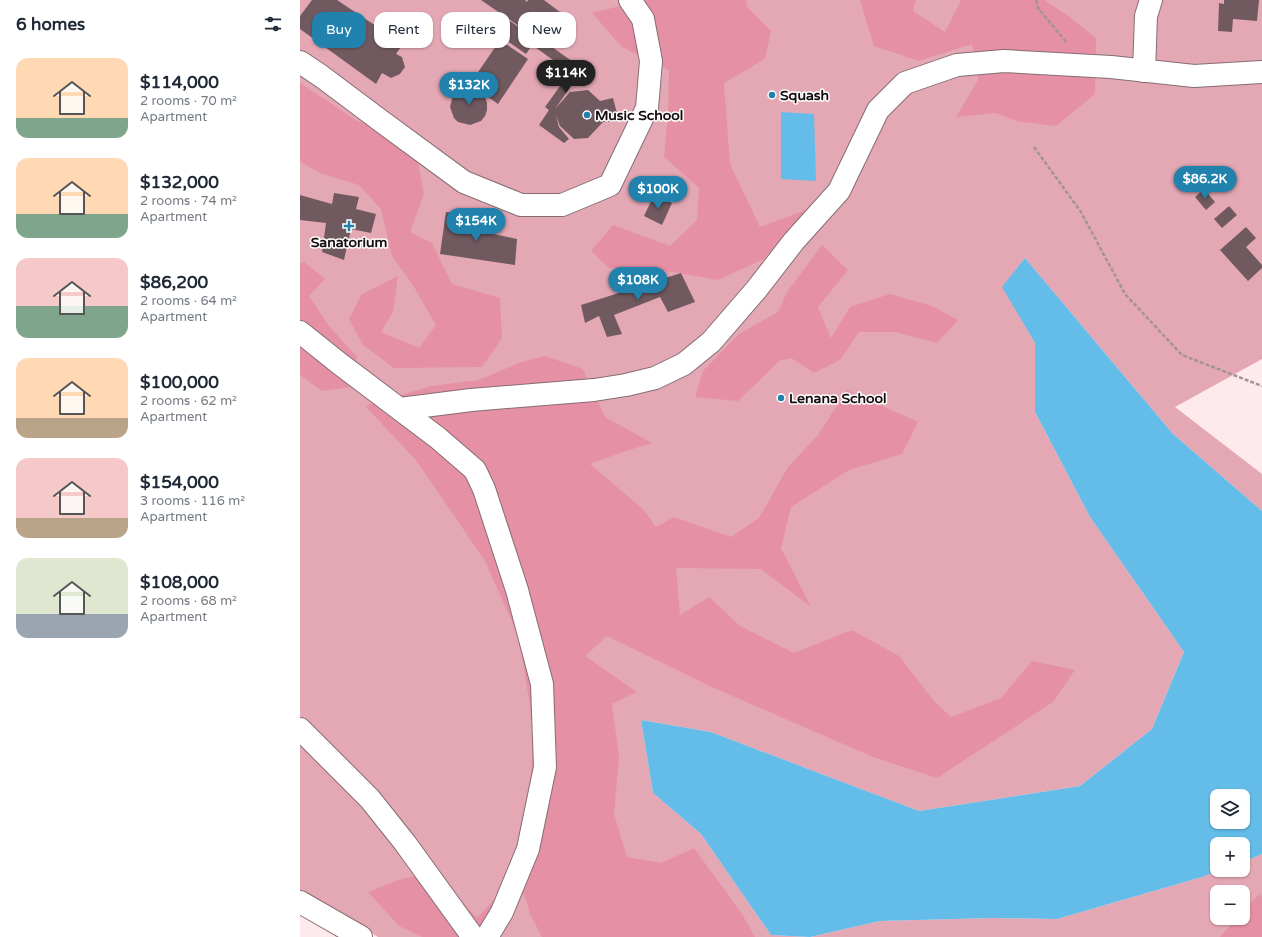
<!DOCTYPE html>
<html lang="en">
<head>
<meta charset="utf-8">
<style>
  body { margin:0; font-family:"Varela Round",sans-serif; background:#f2f2f3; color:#1f2937; height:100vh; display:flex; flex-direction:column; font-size:15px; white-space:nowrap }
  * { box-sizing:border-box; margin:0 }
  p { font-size:13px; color:#747a83 }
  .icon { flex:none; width:22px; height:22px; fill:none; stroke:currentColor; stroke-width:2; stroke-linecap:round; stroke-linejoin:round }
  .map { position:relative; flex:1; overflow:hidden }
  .details { display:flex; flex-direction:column; background:#fff; width:300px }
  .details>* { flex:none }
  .banner { position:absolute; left:12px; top:12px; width:380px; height:36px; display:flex; gap:8px }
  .controls { position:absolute; left:910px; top:789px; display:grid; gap:8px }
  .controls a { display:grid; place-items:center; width:40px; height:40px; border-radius:8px; background:#fff; box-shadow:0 1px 3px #0004; font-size:20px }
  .price { position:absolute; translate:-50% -34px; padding:0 9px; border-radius:14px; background:#2082ad; color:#fff; font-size:13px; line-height:26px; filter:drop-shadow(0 1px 2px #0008) }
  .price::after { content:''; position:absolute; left:50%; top:24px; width:12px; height:9px; margin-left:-6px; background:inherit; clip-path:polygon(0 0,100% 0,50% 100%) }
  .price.active { background:#222; color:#fff }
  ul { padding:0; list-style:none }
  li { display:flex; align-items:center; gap:12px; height:100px; padding:0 16px }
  li span { display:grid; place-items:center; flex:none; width:112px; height:80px; border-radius:12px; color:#555 }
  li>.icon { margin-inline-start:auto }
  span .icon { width:48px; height:48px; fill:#fffc; stroke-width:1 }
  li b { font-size:17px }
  h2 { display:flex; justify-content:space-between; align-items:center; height:48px; padding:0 16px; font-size:17px }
  .chip { padding:0 14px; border-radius:12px; background:#fff; box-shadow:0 1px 3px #0004; font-size:14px; line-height:36px }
  .chip.active { background:#2082ad; color:#fff }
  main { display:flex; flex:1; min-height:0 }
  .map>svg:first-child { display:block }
</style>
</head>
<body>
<main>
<section class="details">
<h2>6 homes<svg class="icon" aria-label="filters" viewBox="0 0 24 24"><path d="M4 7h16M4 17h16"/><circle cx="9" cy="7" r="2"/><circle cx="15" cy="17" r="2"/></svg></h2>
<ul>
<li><span style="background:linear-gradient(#ffd9b3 75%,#7fa58c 0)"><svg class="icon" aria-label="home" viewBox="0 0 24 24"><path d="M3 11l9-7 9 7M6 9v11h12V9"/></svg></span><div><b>$114,000</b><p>2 rooms · 70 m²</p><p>Apartment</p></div></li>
<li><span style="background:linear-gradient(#ffd9b3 70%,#7fa58c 0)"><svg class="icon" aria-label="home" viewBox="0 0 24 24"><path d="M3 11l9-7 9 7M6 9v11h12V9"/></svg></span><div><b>$132,000</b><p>2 rooms · 74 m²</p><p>Apartment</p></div></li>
<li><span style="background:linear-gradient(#f6c9c9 60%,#7fa58c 0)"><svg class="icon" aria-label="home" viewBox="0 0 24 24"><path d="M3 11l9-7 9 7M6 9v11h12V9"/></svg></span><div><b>$86,200</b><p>2 rooms · 64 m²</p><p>Apartment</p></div></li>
<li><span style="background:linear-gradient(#ffd9b3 75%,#b9a48a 0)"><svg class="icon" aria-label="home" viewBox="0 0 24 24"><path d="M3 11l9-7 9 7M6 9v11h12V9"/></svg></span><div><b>$100,000</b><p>2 rooms · 62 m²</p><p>Apartment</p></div></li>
<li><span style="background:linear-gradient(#f6c9c9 75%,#b9a48a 0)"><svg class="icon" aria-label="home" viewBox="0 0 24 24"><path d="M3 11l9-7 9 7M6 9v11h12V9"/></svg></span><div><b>$154,000</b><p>3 rooms · 116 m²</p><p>Apartment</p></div></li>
<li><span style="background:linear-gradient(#dfe7d0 70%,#9aa5b1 0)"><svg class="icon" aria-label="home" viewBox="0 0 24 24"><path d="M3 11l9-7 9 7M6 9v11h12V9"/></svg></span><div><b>$108,000</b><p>2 rooms · 68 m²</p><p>Apartment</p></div></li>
</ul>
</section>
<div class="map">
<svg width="962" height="937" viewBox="0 0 962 937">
  <rect width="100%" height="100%" fill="#fee9ed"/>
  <path fill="#e4a8b5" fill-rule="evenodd" d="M0,0H962V359L875,407L962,474V511L873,434L725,258L703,287L735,343V412L790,517L884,652L852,729L780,786L619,811L411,732L341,720L353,793L401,834L471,935L510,937L580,921L693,918L757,919L902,877L920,870H943V862L962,854V937H78L0,890ZM917,892H943V918H917Z"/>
  <g fill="#e690a5">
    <path d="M344,0H446L447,7L471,31L465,59L424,83L430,164L460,227L506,210L464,259L418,280L349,268H309L291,251L313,225L370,246L397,220L399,188L364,157L368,113L369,70L322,47L292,13Z"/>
    <path d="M560,0H616L613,11L645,32L661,0H744L767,15L796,38L795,94L756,126L716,121L696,113L656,117L678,80L672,44L619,61L574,46Z"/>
    <path d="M0,83L59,122L112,131L124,194L110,232L132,243L152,284L200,298L202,338L182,367L94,368L63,345L49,319L62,294L98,276L93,312L81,332L119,348L136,325L114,287L92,256L81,209L59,185L22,174L0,162Z"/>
    <path d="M522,245L548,270L518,307L531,338L550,307L590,294L632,306L658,320L637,343L595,332H559L540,360L514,373L491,358L479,361L438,401L395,397L403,371L439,334L478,312L487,292Z"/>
    <path d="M4,262L25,279L9,296L29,326L57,357L51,387L22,391L0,375V263Z"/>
    <path d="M245,356L283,369L305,417L352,443L323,452L290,464L343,509L356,527L374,517L431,537L459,518L488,467L518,435L547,390L618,422L602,454L549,470L491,507L481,548L511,607L461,569L376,568L380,615L409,597L440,626L494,653L552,630L599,656L634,701L651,717L701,698L732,661L775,670L753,702L637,778L573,757L414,688L307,636L285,656L337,692L312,704L319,757L314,814L327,857L361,863L394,848L442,914L455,937H242L230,914L224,893L211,915L176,937H122L99,926L68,892L99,880L134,871L177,918L191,903L205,884L215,859L228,812L234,732L219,637L185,561L116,460L65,406L131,386L179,380L221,362Z"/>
    <path d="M959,894L962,897V937H920L937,918H943V911Z"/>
  </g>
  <g fill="#64bce9" fill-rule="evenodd">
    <path d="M481,112L514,114L516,181L481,179Z"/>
    <path d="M725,258L873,434L962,511V854L943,862V844H917V870H920L902,877L757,919L693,918L580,921L510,937L471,935L401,834L353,793L341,720L411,732L619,811L780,786L852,729L884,652L790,517L735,412V343L702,287ZM917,796H943V822H917Z"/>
  </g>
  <g fill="#715a5f">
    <path d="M12,0H37L103,44L96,54L102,57L105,67L100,74L91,78L82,73L76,84L0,29V16Z"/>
    <path d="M181,0H225L227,2L228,0H244L260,12L242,42Z"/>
    <path d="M924,0H959L957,21L933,19L932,32L918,31L919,3L924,4Z"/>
    <path d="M210,21L243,44L245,42L283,69L255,109L270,92L288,90L300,101L313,98L319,121L303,122L288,138L274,139L260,126L256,115L259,127L269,139L264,143L239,125L249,110L245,107L270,72L232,45L226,54L200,36Z"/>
    <path d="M200,40L228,59L198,104L170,84Z"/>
    <path d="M169,88L175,89L185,97L187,103V110L185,116L181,121L170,125L158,122L154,118L150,107L153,95L157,91Z"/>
    <path d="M904,189L915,202L906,210L895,197Z"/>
    <path d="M34,193L59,197L56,209L76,214L71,233L51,229L44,260L22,252L26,223L0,220V195L32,204Z"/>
    <path d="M354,195L372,203L362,225L344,216Z"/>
    <path d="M929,206L937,215L922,228L914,219Z"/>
    <path d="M146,212L165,214L166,228L217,239L215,265L140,254Z"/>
    <path d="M946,227L956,238L946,247L962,265V268L948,281L920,250Z"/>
    <path d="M381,273L395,302L368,312L360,297L314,315L322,334L307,337L299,316L285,323L281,305Z"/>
  </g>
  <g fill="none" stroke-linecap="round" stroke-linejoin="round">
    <defs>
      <g id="minor">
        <path d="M0,62L21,76L81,121L164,182L221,205H262L310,185L347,108L351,61L343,19L330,0"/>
        <path d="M844,71L846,16L851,0"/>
        <path d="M0,332L40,364L138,438L175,470L184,489L217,590L242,684L245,767L228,849L202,912L187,937"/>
        <path d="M100,409L171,400L294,390L326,385L355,378L384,364L411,342L456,290L494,241L539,191L578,110L605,83L657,65L704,61L811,67L894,76L962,72"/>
        <path d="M0,729L70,799L105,843L173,937"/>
        <path d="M0,902L61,937"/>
      </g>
    </defs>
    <use href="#minor" stroke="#856d72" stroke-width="24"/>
    <g stroke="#a39396" stroke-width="2.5" stroke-dasharray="4 2" stroke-linecap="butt">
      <path d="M736,0L738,8L767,43"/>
      <path d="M734,147L781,212L825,294L882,355L962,386"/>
    </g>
    <use href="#minor" stroke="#fff" stroke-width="22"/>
  </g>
  <g fill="#2082ad" stroke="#fff" stroke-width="1.5">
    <circle cx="472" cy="95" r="4"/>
    <circle cx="287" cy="115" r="4"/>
    <path d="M47 220h4v4h4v4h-4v4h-4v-4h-4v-4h4z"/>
    <circle cx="481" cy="398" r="4"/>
  </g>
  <g text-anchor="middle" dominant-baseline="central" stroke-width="3" stroke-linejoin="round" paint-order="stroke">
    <g font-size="14" font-weight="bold" fill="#150c0e" stroke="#fff" text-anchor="start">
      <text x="480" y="95">Squash</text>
      <text x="295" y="115">Music School</text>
      <text x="49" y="242" text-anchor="middle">Sanatorium</text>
      <text x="489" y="398">Lenana School</text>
    </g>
  </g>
</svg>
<div class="controls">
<a><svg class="icon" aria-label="layers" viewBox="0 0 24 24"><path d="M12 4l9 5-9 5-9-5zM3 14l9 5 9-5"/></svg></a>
<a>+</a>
<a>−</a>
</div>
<b class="price active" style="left:266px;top:94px">$114K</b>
<b class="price" style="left:169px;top:106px">$132K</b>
<b class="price" style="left:905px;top:200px">$86.2K</b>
<b class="price" style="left:358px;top:210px">$100K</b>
<b class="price" style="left:176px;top:242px">$154K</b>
<b class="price" style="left:338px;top:301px">$108K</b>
<div class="banner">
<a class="chip active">Buy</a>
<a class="chip">Rent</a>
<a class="chip">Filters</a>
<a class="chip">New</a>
</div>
</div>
</main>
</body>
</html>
